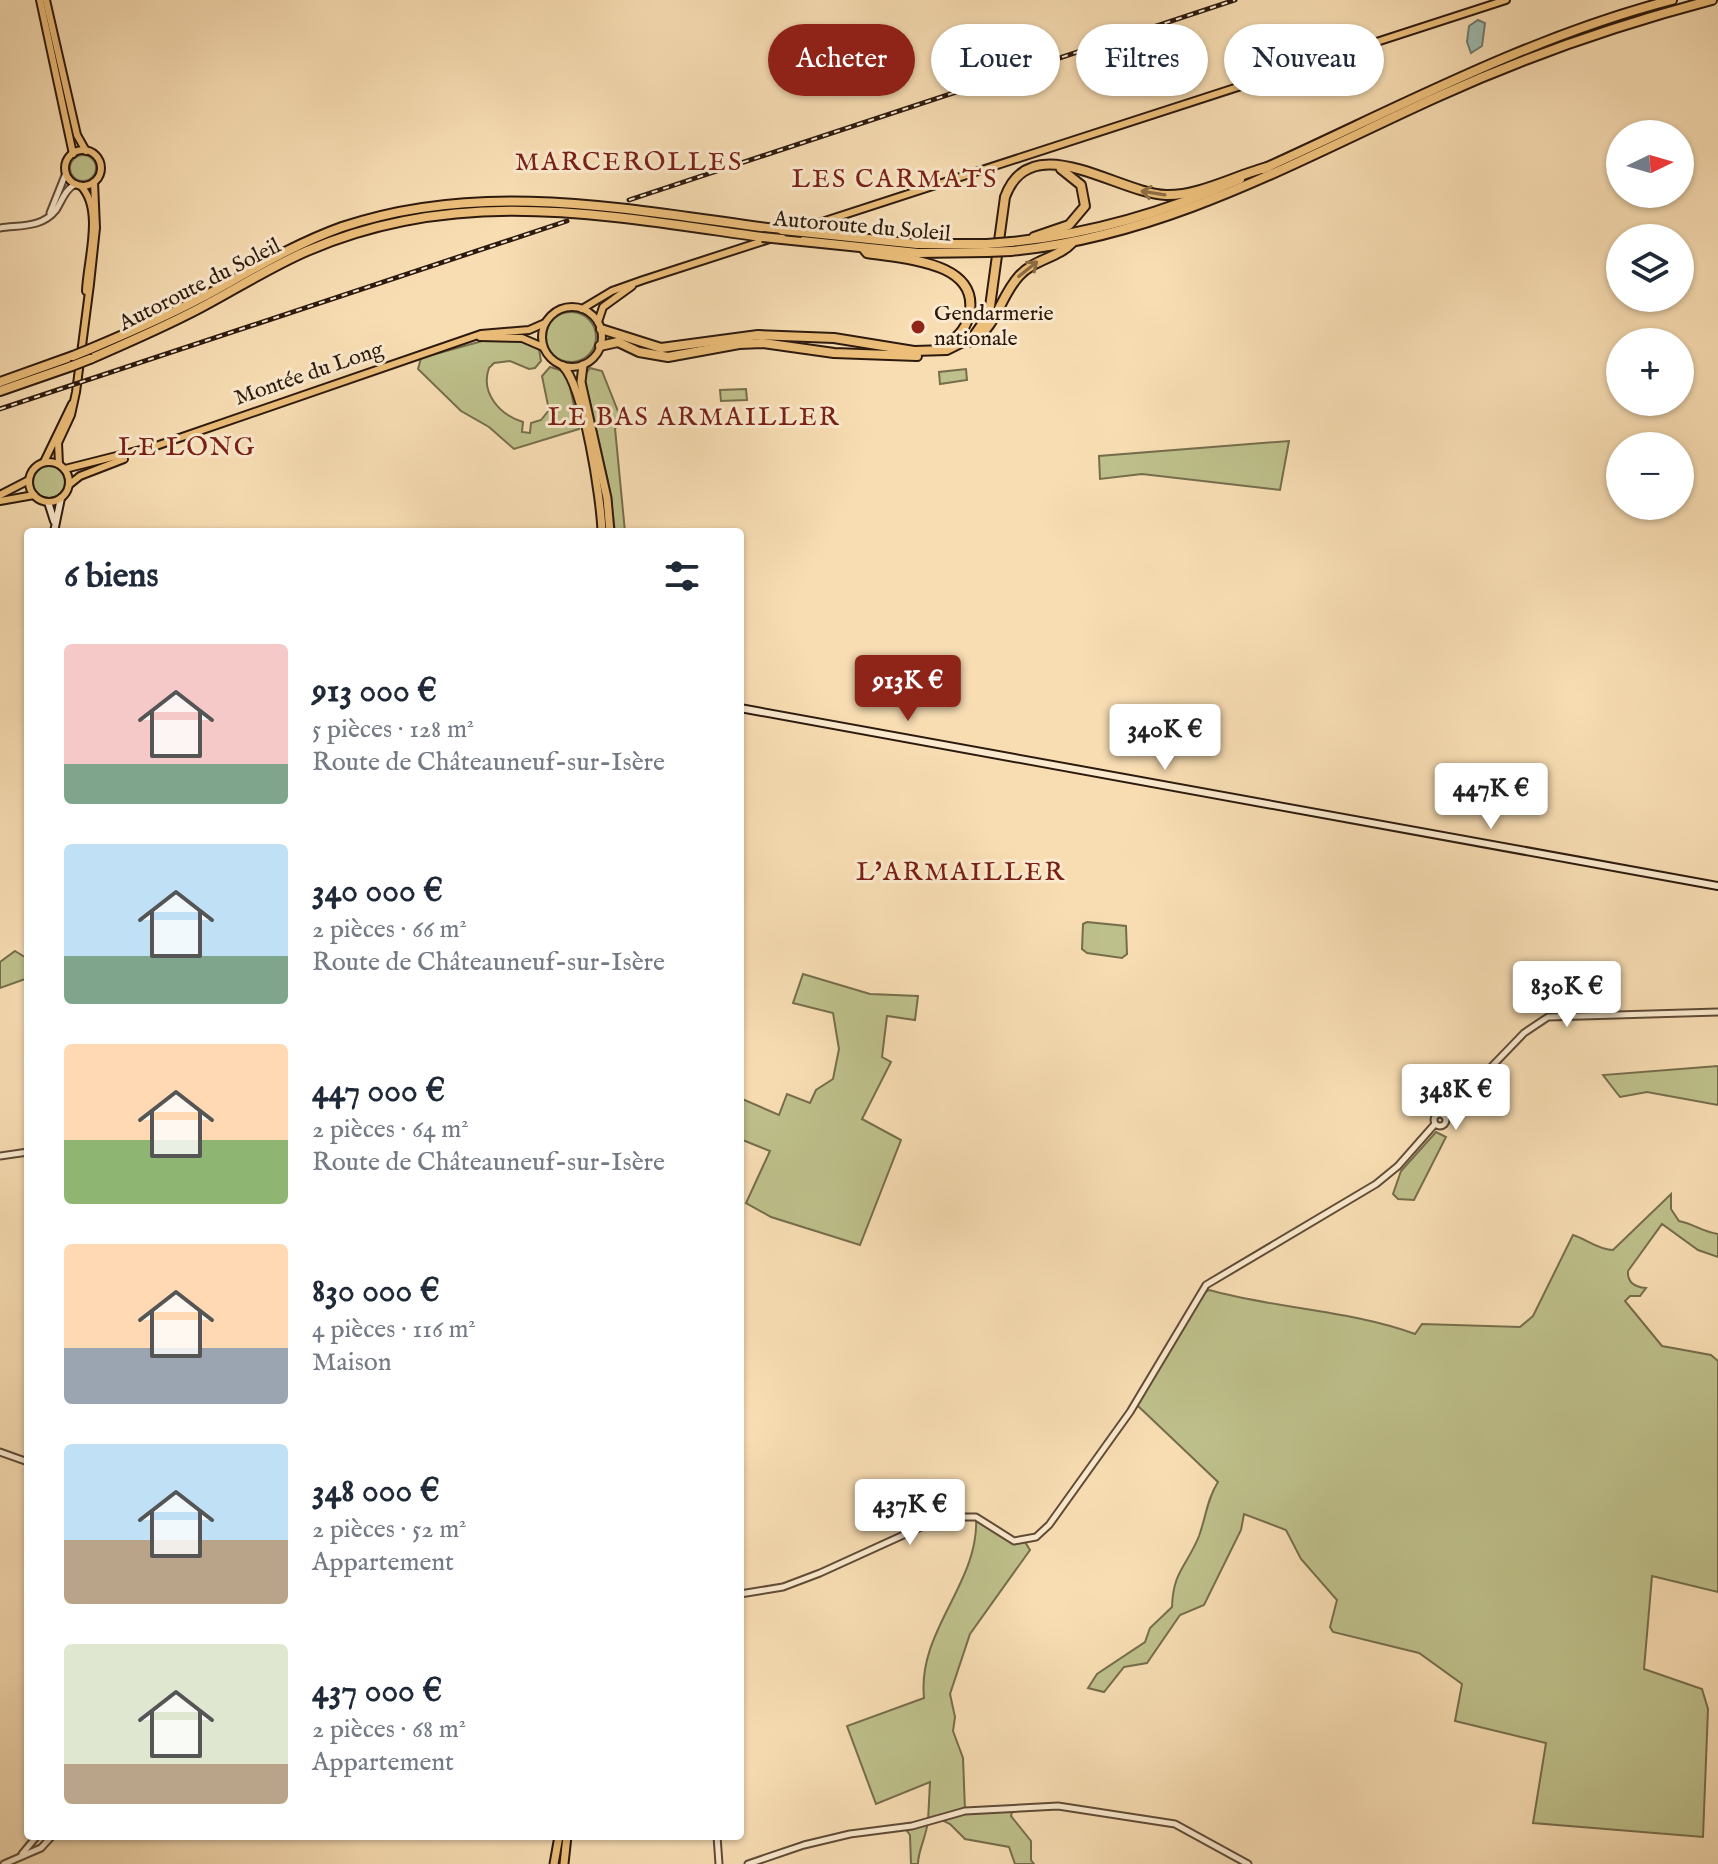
<!DOCTYPE html>
<html lang="fr">
<head>
<meta charset="utf-8">
<style>
  body { margin:0; font-family:"IM FELL English",serif; background:#f6f6f7; color:#1f2937; height:100vh; display:flex; flex-direction:column; font-size:30px; white-space:nowrap }
  * { box-sizing:border-box; margin:0 }
  p { font-size:26px; color:#747a83 }
  .icon { flex:none; width:44px; height:44px; fill:none; stroke:currentColor; stroke-width:2; stroke-linecap:round; stroke-linejoin:round }
  .map { position:relative; flex:1; overflow:hidden }
  .panel { position:absolute; left:24px; top:528px; width:720px; height:1312px; display:flex; flex-direction:column; background:#fff; border-radius:8px; box-shadow:0 2px 6px #0004 }
  .panel>* { flex:none }
  .top-card { position:absolute; left:768px; top:24px; width:760px; height:72px; display:flex; gap:16px }
  .needle { width:52px; rotate:85deg }
  .tools { position:absolute; left:1606px; top:120px; display:grid; gap:16px }
  .tools a { display:grid; place-items:center; width:88px; height:88px; border-radius:50%; background:#fff; box-shadow:0 2px 6px #0004; font-size:40px }
  .price { position:absolute; translate:-50% -68px; padding:0 18px; border-radius:8px; background:#fff; color:#222; font-size:26px; line-height:52px; filter:drop-shadow(0 2px 4px #0008) }
  .price::after { content:''; position:absolute; left:50%; top:48px; width:24px; height:18px; margin-left:-12px; background:inherit; clip-path:polygon(0 0,100% 0,50% 100%) }
  .price.on { background:#8f2418; color:#fff }
  ul { padding:0; list-style:none }
  li { display:flex; align-items:center; gap:24px; height:200px; padding:0 40px }
  li span { display:grid; place-items:center; flex:none; width:224px; height:160px; border-radius:8px; color:#555 }
  li>.icon { margin-inline-start:auto }
  span .icon { width:96px; height:96px; fill:#fffc; stroke-width:1 }
  li b { font-size:34px }
  h2 { display:flex; justify-content:space-between; align-items:center; height:96px; padding:0 40px; font-size:34px }
  .pill { padding:0 28px; border-radius:36px; background:#fff; box-shadow:0 2px 6px #0004; font-size:28px; line-height:72px }
  .pill.on { background:#8f2418; color:#fff }
  .map>svg:first-child { display:block }
</style>
</head>
<body>
<div class="map">
<svg width="1718" height="1864" viewBox="0 0 1718 1864">
  <rect width="100%" height="100%" fill="#f8ddb3"/>
  <filter id="stains"><feTurbulence type="fractalNoise" baseFrequency=".0025" numOctaves="4"/><feColorMatrix values="0 0 0 0 .2 0 0 0 0 .09 0 0 0 0 .02 0 0 0 .5 -.17"/></filter>
  <radialGradient id="worn" r=".72"><stop offset=".6" stop-color="#630" stop-opacity="0"/><stop offset="1" stop-color="#630" stop-opacity=".3"/></radialGradient>
  <g fill="#bec08b" stroke="#766d4c" stroke-width="2">
    <circle cx="83" cy="168" r="13"/>
    <circle cx="571" cy="337" r="25"/>
    <path d="M486,340H520L539,349L541,361L535,368L529,369L510,361L494,363L489,368C480,393 500,415 523,422L522,432L530,433L531,423L541,420L549,410L542,376L550,367L563,371L568,378L579,429L514,449L489,427L461,411L418,369L421,358Z"/>
    <path d="M590,368L602,371L623,424L615,428L625,532H615L609,486L584,376Z"/>
    <path d="M966,369L967,380L940,384L939,372Z"/>
    <path d="M746,389L747,400L721,401L720,390Z"/>
    <path d="M1289,441L1280,490L1142,474L1100,479L1099,456Z"/>
    <circle cx="49" cy="482" r="16"/>
    <path d="M1087,922L1126,926L1127,954L1122,958L1087,953L1082,949L1083,924Z"/>
    <path d="M15,951L28,959V978L0,988V962Z"/>
    <path d="M803,974L870,994L918,996L915,1020L887,1016L882,1057L891,1062L862,1119L901,1140L860,1245L771,1217L746,1203L770,1151L740,1139V1098L779,1115L787,1094L810,1103L816,1090L833,1079L839,1049L833,1013L793,1003Z"/>
    <path d="M1718,1066V1105L1647,1092L1620,1097L1603,1075Z"/>
    <path d="M1436,1132L1446,1137L1414,1200L1398,1199L1393,1194L1401,1171Z"/>
    <path d="M1671,1194V1209L1679,1221C1694,1224 1703,1232 1718,1234V1257L1698,1250L1662,1224L1628,1271C1627,1283 1635,1287 1646,1288L1640,1296H1630L1625,1301L1662,1346L1711,1355L1718,1361V1592L1652,1576L1644,1669L1702,1689L1708,1709L1703,1837L1533,1823L1546,1743L1455,1721L1462,1684L1419,1653L1333,1632L1330,1627L1337,1600L1301,1559L1286,1530L1244,1514L1241,1530L1204,1605L1180,1615L1147,1663L1124,1667L1104,1692L1088,1688L1097,1674L1145,1642L1150,1628L1172,1607C1173,1571 1187,1566 1199,1536C1206,1517 1207,1499 1218,1482L1137,1405L1205,1292L1209,1290C1277,1309 1349,1310 1415,1334L1422,1324L1520,1327L1533,1316L1573,1235C1586,1239 1599,1250 1613,1250Z"/>
    <path d="M976,1517L1014,1541L1025,1542L1030,1550L970,1634L950,1694L955,1717L953,1731L963,1758L965,1810L1013,1809L1011,1816L1031,1841V1860L1034,1864H1015L1009,1847L965,1839L950,1824L938,1818L928,1821C926,1838 918,1850 918,1864H911L910,1835L904,1827L928,1821L930,1782L876,1804L847,1726L924,1698C917,1630 980,1583 976,1517Z"/>
  </g>
  <path fill="#9dbbaf" stroke="#707b6f" stroke-width="2" d="M1478,20L1485,23L1482,46L1471,53L1467,42L1469,26Z"/>
  <g fill="none" stroke-linecap="round" stroke-linejoin="round">
    <defs>
      <g id="tertiary">
        <path d="M50,213L66,173"/>
        <path d="M0,228C20,225 42,228 56,210C62,201 65,189 76,184"/>
        <circle cx="1440" cy="1120" r="6"/>
        <path d="M1444,1116L1524,1033L1548,1017L1718,1012"/>
        <path d="M0,1156L28,1152"/>
        <path d="M0,1452L28,1462"/>
        <path d="M740,1594L783,1587L820,1573L943,1517H976L1014,1541L1036,1537L1049,1525L1130,1412L1206,1285L1376,1184L1398,1166L1435,1124"/>
        <path d="M717,1836L719,1864"/>
        <path d="M22,1854L37,1836"/>
        <path d="M4,1864L41,1848L52,1836"/>
        <path d="M748,1864L804,1845L850,1834L912,1826L965,1811L1058,1806L1175,1824L1248,1864"/>
      </g>
      <g id="secondary">
        <path d="M48,502L54,521"/>
        <path d="M54,532L61,498"/>
        <path d="M740,708L1718,886"/>
      </g>
      <g id="primary">
        <path d="M40,0L73,154"/>
        <path d="M46,0L77,135L86,151"/>
        <circle cx="83" cy="168" r="18"/>
        <path d="M81,186C104,210 87,261 86,291"/>
        <circle cx="572" cy="337" r="30"/>
        <path d="M582,309L612,291L643,280L1506,0"/>
        <path d="M598,322L603,307L632,286"/>
        <path d="M480,337L522,338L543,347"/>
        <circle cx="49" cy="482" r="20"/>
        <path d="M44,462L72,404"/>
        <path d="M59,464L58,443L71,415L76,392L90,284L96,228L94,182"/>
        <path d="M65,469L156,446L481,334L529,330L545,323"/>
        <path d="M70,484L80,476L124,459"/>
        <path d="M0,495L29,480"/>
        <path d="M0,501L34,495"/>
      </g>
      <g id="trunk">
        <path d="M583,365L581,382L607,498L610,532"/>
        <path d="M563,366C584,388 601,499 602,532"/>
        <path d="M554,1864L559,1836"/>
        <path d="M564,1864L567,1836"/>
      </g>
      <g id="motorway">
        <path d="M1263,169C1398,108 1529,37 1672,0"/>
        <path d="M802,232L917,244H987"/>
        <path d="M1034,237L1069,225L1085,206L1081,185L1061,169"/>
        <path d="M782,239L918,253L987,252"/>
        <path d="M1011,242C1092,234 1166,212 1240,179"/>
        <path d="M863,248L867,253C902,259 982,261 969,316C965,331 954,341 940,347"/>
        <path d="M1011,251C1166,236 1298,160 1437,97C1527,56 1617,25 1712,0"/>
        <path d="M601,329L661,348L758,335L834,338L914,351L947,350L973,337L989,314L1005,197C1031,126 1117,193 1166,195C1199,196 1236,175 1268,167"/>
        <path d="M972,342C997,326 1000,297 1019,276C1034,259 1058,258 1072,243"/>
        <path d="M600,346L618,342L639,352L668,357L739,344L763,343L834,353L917,356"/>
        <path d="M90,349C128,333 165,317 201,298C247,273 292,245 342,227C487,178 636,211 782,230"/>
        <path d="M90,359C127,343 164,327 200,308C236,289 270,267 307,251C459,185 605,215 762,237"/>
        <path d="M0,382L73,356"/>
        <path d="M0,391L72,366"/>
      </g>
    </defs>
    <use href="#tertiary" stroke="#604b37" stroke-width="9"/>
    <use href="#secondary" stroke="#2d1a0e" stroke-width="10"/>
    <use href="#primary" stroke="#2d1a0e" stroke-width="10"/>
    <use href="#trunk" stroke="#2d1a0e" stroke-width="11"/>
    <use href="#motorway" stroke="#2d1a0e" stroke-width="12"/>
    <use href="#tertiary" stroke="#fae9ce" stroke-width="5"/>
    <use href="#secondary" stroke="#fae9ce" stroke-width="6"/>
    <use href="#primary" stroke="#ecbe7a" stroke-width="6"/>
    <use href="#trunk" stroke="#ecbe7a" stroke-width="7"/>
    <use href="#motorway" stroke="#ecbe7a" stroke-width="8"/>
    <defs>
      <g id="rail">
        <path d="M629,200L1235,0"/>
        <path d="M0,409L567,221"/>
      </g>
    </defs>
    <use href="#rail" stroke="#2d1a0e" stroke-width="5"/>
    <use href="#rail" stroke="#fae9ce" stroke-width="2" stroke-dasharray="6" stroke-linecap="butt"/>
    <defs>
      <g id="motorway-bridge">
        <path d="M782,230L802,232"/>
        <path d="M762,237L782,239"/>
        <path d="M987,244L1011,242"/>
        <path d="M987,252L1011,251"/>
        <path d="M73,356L90,349"/>
        <path d="M72,366L90,359"/>
      </g>
    </defs>
    <use href="#motorway-bridge" stroke="#2d1a0e" stroke-width="12" stroke-linecap="butt"/>
    <use href="#motorway-bridge" stroke="#ecbe7a" stroke-width="8"/>
  </g>
  <defs><path id="oneway-shaft" d="M-6 0H5M1.5-3L5.5 0L1.5 3" fill="none" stroke-width="1.6" stroke-linecap="round" stroke-linejoin="round" transform="scale(2)"/></defs>
  <g stroke="#8c6c44">
    <use href="#oneway-shaft" transform="translate(1153 193) rotate(-171)"/>
    <use href="#oneway-shaft" transform="translate(1028 269) rotate(-39)"/>
  </g>
  <circle fill="#8f2418" stroke="#fae9ce" stroke-width="3" cx="918" cy="327" r="8"/>
  <g text-anchor="middle" dominant-baseline="central" stroke-width="6" stroke-linejoin="round" paint-order="stroke">
    <g font-size="22" fill="#2d1a0e" stroke="#fae9ce">
      <text transform="translate(862 227) rotate(5)">Autoroute du Soleil</text>
      <text transform="translate(200 285) rotate(-27)">Autoroute du Soleil</text>
      <text transform="translate(309 374) rotate(-19)">Montée du Long</text>
    </g>
    <g font-size="22" fill="#2d1a0e" stroke="#fae9ce" text-anchor="start">
      <text x="934" y="314">Gendarmerie<tspan x="934" dy="25">nationale</tspan></text>
    </g>
    <g font-size="26" letter-spacing="2" fill="#7a1f14" stroke="#fae9ce">
      <text x="629" y="162">MARCEROLLES</text>
      <text x="895" y="179">LES CARMATS</text>
      <text x="694" y="417">LE BAS ARMAILLER</text>
      <text x="187" y="447">LE LONG</text>
      <text x="961" y="872">L'ARMAILLER</text>
    </g>
  </g>
  <rect width="100%" height="100%" filter="url(#stains)"/>
  <rect width="100%" height="100%" fill="url(#worn)"/>
</svg>
<div class="tools">
<a><svg class="needle" viewBox="-14 -14 28 28"><path d="M0-13l5 13h-10z" fill="#e53935"/><path d="M0 13l5-13h-10z" fill="#747a83"/></svg></a>
<a><svg class="icon" aria-label="layers" viewBox="0 0 24 24"><path d="M12 4l9 5-9 5-9-5zM3 14l9 5 9-5"/></svg></a>
<a>+</a>
<a>−</a>
</div>
<b class="price on" style="left:908px;top:723px">913K €</b>
<b class="price" style="left:1165px;top:772px">340K €</b>
<b class="price" style="left:1491px;top:831px">447K €</b>
<b class="price" style="left:1567px;top:1029px">830K €</b>
<b class="price" style="left:1456px;top:1132px">348K €</b>
<b class="price" style="left:910px;top:1547px">437K €</b>
<div class="top-card">
<a class="pill on">Acheter</a>
<a class="pill">Louer</a>
<a class="pill">Filtres</a>
<a class="pill">Nouveau</a>
</div>
<section class="panel">
<h2>6 biens<svg class="icon" aria-label="filters" viewBox="0 0 24 24"><path d="M4 7h16M4 17h16"/><circle cx="9" cy="7" r="2"/><circle cx="15" cy="17" r="2"/></svg></h2>
<ul>
<li><span style="background:linear-gradient(#f6c9c9 75%,#7fa58c 0)"><svg class="icon" aria-label="home" viewBox="0 0 24 24"><path d="M3 11l9-7 9 7M6 9v11h12V9"/></svg></span><div><b>913 000 €</b><p>5 pièces · 128 m²</p><p>Route de Châteauneuf-sur-Isère</p></div></li>
<li><span style="background:linear-gradient(#bfe0f5 70%,#7fa58c 0)"><svg class="icon" aria-label="home" viewBox="0 0 24 24"><path d="M3 11l9-7 9 7M6 9v11h12V9"/></svg></span><div><b>340 000 €</b><p>2 pièces · 66 m²</p><p>Route de Châteauneuf-sur-Isère</p></div></li>
<li><span style="background:linear-gradient(#ffd9b3 60%,#8fb573 0)"><svg class="icon" aria-label="home" viewBox="0 0 24 24"><path d="M3 11l9-7 9 7M6 9v11h12V9"/></svg></span><div><b>447 000 €</b><p>2 pièces · 64 m²</p><p>Route de Châteauneuf-sur-Isère</p></div></li>
<li><span style="background:linear-gradient(#ffd9b3 65%,#9aa5b1 0)"><svg class="icon" aria-label="home" viewBox="0 0 24 24"><path d="M3 11l9-7 9 7M6 9v11h12V9"/></svg></span><div><b>830 000 €</b><p>4 pièces · 116 m²</p><p>Maison</p></div></li>
<li><span style="background:linear-gradient(#bfe0f5 60%,#b9a48a 0)"><svg class="icon" aria-label="home" viewBox="0 0 24 24"><path d="M3 11l9-7 9 7M6 9v11h12V9"/></svg></span><div><b>348 000 €</b><p>2 pièces · 52 m²</p><p>Appartement</p></div></li>
<li><span style="background:linear-gradient(#dfe7d0 75%,#b9a48a 0)"><svg class="icon" aria-label="home" viewBox="0 0 24 24"><path d="M3 11l9-7 9 7M6 9v11h12V9"/></svg></span><div><b>437 000 €</b><p>2 pièces · 68 m²</p><p>Appartement</p></div></li>
</ul>
</section>
</div>
</body>
</html>
